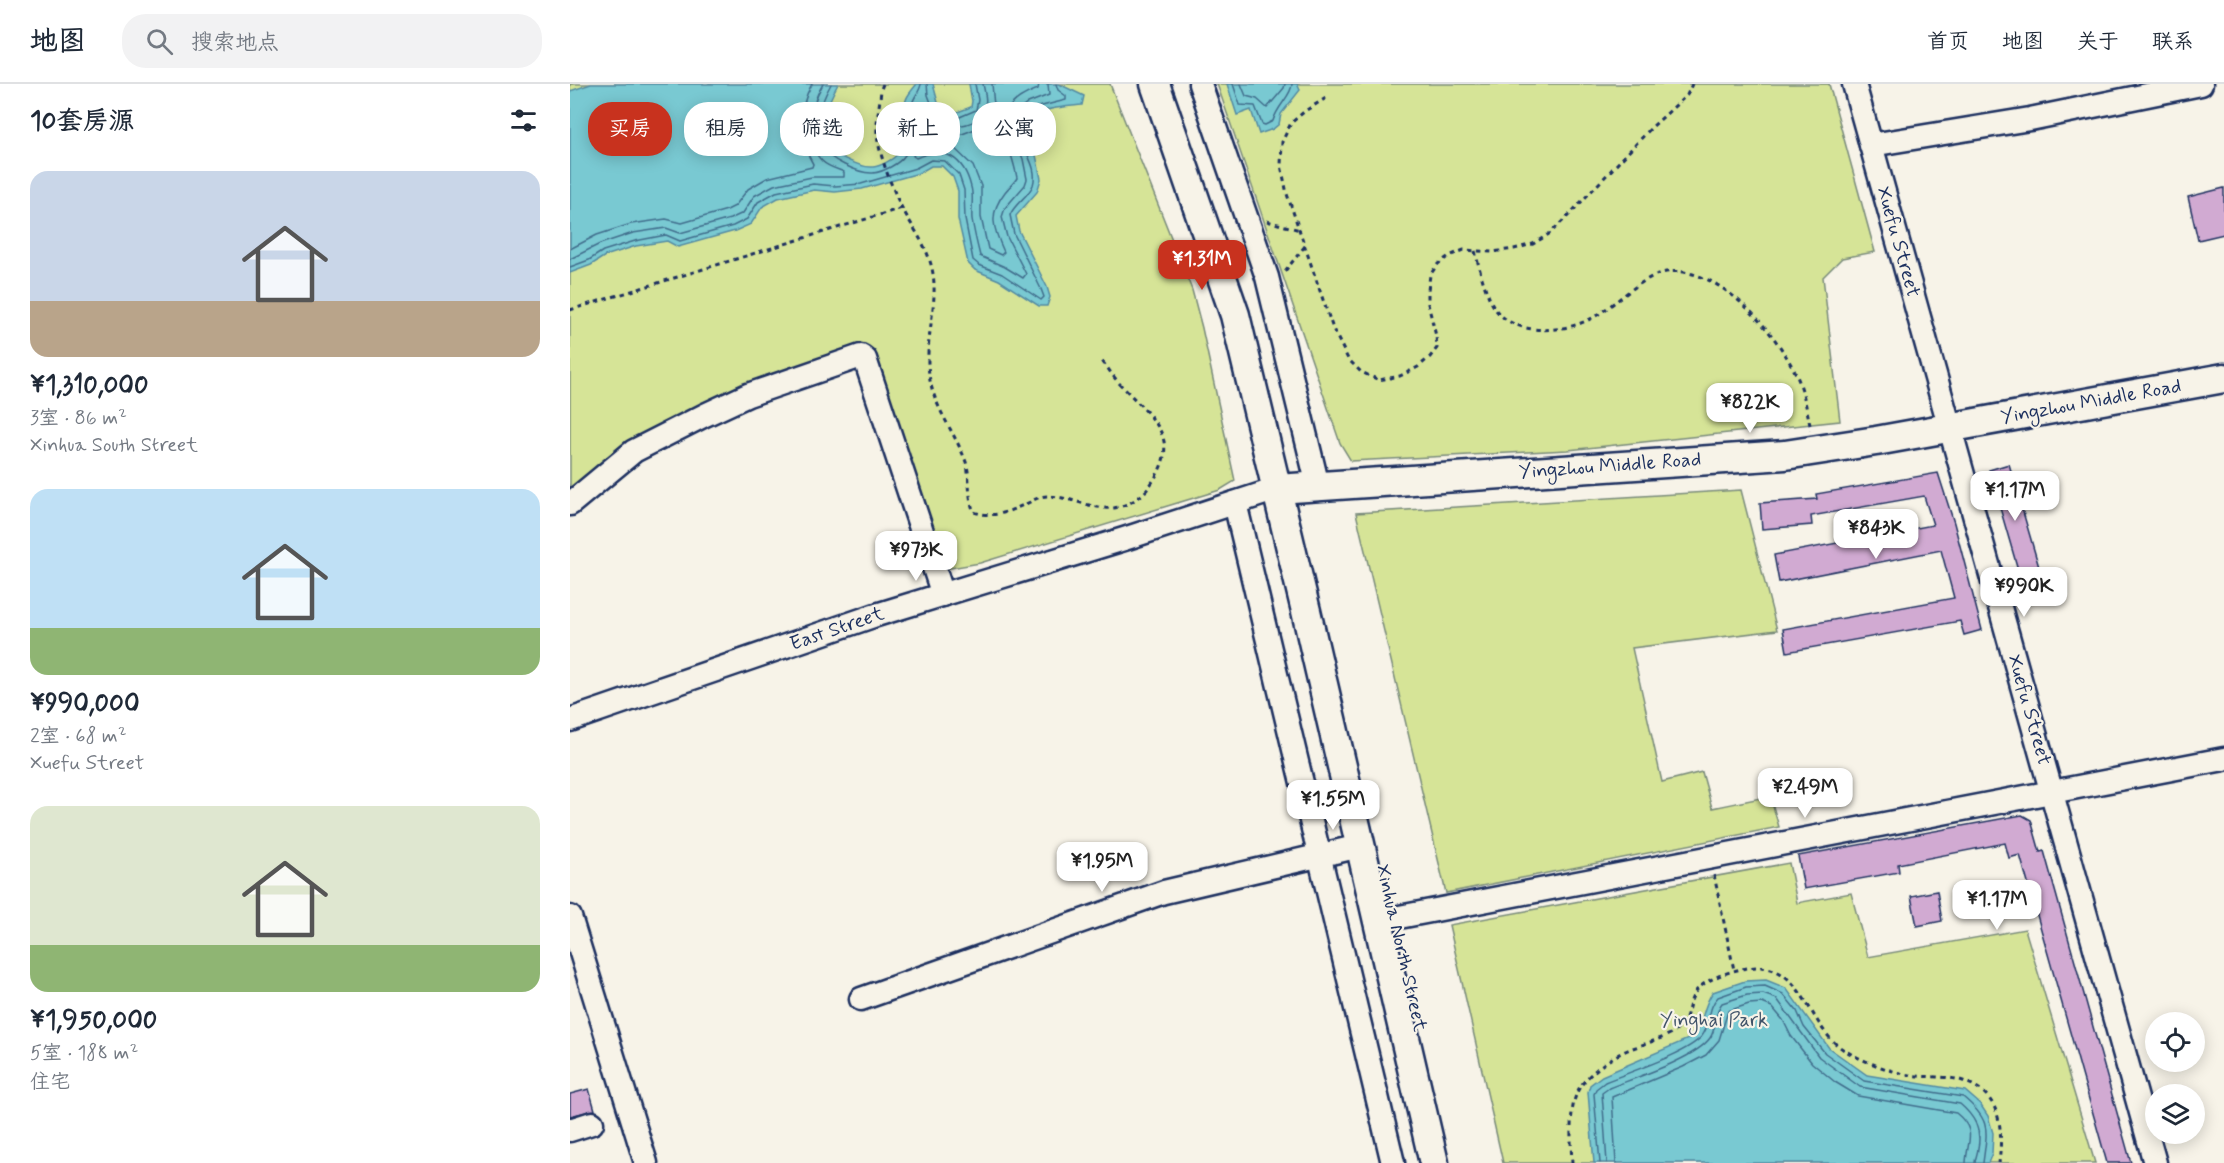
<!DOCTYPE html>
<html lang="zh">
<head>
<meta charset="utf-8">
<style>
  body { margin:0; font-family:Mynerve,"LXGW WenKai TC",sans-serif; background:#f2f2f3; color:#1f2937; height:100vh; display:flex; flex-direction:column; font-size:22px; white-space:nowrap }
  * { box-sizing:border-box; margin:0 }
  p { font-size:20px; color:#747a83 }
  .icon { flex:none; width:33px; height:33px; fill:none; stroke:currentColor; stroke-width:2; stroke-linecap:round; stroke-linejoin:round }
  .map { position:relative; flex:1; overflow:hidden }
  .details { display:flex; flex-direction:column; background:#fff; width:570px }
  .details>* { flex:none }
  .top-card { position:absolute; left:18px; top:18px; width:570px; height:54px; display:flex; gap:12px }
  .tools { position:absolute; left:1575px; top:928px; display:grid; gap:12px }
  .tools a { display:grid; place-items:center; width:60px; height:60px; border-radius:50%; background:#fff; box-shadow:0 3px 15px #0003; font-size:30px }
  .price { position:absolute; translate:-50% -51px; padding:0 14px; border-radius:12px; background:#fff; color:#222; font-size:20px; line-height:39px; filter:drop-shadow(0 2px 3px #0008) }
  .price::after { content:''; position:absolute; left:50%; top:36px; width:18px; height:14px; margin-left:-9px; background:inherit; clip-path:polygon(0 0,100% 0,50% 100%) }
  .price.current { background:#c8321e; color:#fff }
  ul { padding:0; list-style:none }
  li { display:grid; align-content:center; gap:12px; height:318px; padding:0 30px }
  li span { display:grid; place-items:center; height:186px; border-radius:18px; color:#555 }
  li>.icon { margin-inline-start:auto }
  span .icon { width:108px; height:108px; fill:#fffc; stroke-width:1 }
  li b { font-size:26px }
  h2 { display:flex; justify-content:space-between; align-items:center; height:72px; padding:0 30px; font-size:26px }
  .tag { padding:0 21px; border-radius:24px; background:#fff; box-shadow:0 3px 15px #0003; font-size:21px; line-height:54px }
  .tag.current { background:#c8321e; color:#fff }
  header { display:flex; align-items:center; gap:36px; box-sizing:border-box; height:84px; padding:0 30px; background:#fff; border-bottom:2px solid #e0e1e3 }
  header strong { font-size:28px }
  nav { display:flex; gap:33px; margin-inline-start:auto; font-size:21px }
  .search { width:420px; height:54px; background:#f2f2f3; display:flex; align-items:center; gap:15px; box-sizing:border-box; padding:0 21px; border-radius:24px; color:#747a83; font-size:22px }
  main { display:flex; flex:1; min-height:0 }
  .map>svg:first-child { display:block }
</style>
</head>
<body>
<header>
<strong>地图</strong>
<div class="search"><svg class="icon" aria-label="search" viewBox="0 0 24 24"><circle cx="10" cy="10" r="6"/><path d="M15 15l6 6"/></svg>搜索地点</div>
<nav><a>首页</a><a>地图</a><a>关于</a><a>联系</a></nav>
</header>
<main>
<section class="details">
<h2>10套房源<svg class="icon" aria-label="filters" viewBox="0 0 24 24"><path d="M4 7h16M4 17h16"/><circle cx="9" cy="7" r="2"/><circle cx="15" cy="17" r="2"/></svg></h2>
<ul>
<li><span style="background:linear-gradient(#c9d6e8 70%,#b9a48a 0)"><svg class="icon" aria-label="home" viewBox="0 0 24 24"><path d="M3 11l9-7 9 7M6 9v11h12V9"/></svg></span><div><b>¥1,310,000</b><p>3室 · 86 m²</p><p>Xinhua South Street</p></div></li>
<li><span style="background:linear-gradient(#bfe0f5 75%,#8fb573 0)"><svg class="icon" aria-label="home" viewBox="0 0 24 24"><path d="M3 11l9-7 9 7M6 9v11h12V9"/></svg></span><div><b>¥990,000</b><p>2室 · 68 m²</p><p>Xuefu Street</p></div></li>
<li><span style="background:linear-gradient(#dfe7d0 75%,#8fb573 0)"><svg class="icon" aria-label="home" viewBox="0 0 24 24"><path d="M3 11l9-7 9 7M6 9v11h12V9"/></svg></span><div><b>¥1,950,000</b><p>5室 · 188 m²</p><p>住宅</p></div></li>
</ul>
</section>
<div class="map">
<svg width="1654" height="1079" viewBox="0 0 1654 1079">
  <rect width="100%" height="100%" fill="#f7f3e8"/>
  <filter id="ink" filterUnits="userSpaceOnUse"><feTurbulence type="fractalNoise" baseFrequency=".0167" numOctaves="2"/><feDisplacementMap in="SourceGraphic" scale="12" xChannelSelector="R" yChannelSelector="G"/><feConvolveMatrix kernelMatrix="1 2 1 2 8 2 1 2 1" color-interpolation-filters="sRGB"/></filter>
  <g filter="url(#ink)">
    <g fill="#d6e497" stroke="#788a7a" stroke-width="1.5">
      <path d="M0,0H540L622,206L632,244L665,397L650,406L410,479L375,485L295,263L0,408Z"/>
      <path d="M647,0H1259L1305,168L1272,174L1253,193L1270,337L998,366L781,377L770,359Z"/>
      <path d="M1171,406L1207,546L1062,564L1092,698L1132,688L1142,724L1200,712L1209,743L876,809L786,429Z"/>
      <path d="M1219,779L1227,819L1281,809L1298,873L1455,845L1525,1079H933L879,841Z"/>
    </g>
    <g fill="#79c9d2" stroke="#538ba4" stroke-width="1.5">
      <path d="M21,0H268C258,18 250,36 256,58C259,70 291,84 303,83C311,82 322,76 328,70C342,56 331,31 336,16C338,10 343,5 347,0H363L370,26L385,29L401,23L402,17L399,0H489L514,12L512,21C492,23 473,23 458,37L457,50L466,71L471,95L467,108L446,132L449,147L477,203L480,213L477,222H469L429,196L405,186L398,179L388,135V107L383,93L372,82H361L349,89L292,105L265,108L244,106L208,114L192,123L181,140L165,147L108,163L97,157L66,162L35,172L21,181L0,189V7Z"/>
      <path d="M657,0H727L730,6L711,30L709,40L703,45L689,50L681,26L667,31Z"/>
      <path d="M1196,896L1216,904L1259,964L1297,991L1395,1007L1410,1020L1418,1032L1423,1049L1422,1069L1418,1079H1024L1018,1008L1020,1001L1032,992L1123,953C1134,940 1132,922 1143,908L1175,897Z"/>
    </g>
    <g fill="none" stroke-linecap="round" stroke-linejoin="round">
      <g stroke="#416d8c" stroke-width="1.5">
        <path d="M261,0C251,18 242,42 251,62C257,75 289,90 303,89C313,88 329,80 335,71C345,56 339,37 342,21C343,13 350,8 351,0"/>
        <path d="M357,0L358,11L365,29L385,35L406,26L408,16L405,0"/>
        <path d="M413,0C415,9 418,19 413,28C407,43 373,46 361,36C358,33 356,28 354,24H350L347,62L343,72L346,74C374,61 394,74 401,103C404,113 401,125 402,135C404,148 407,160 410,172L435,183L453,194L456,190L437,153L432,133L435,124L455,101L457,95L453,75L444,53V36L448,27L458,19L479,11L478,0"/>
        <path d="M422,0L424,22L421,33L413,42L387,52L360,46L357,57L359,59L382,62L403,82L411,102V133L418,165L431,171L434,168C423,144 418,130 435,108C439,103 444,99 447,94C440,54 413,25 468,5L469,0"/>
        <path d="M663,0L670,21L685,22L692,40L695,41L703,37C707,22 722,11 722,0"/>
        <path d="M671,0L676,12L687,15L697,24L714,4L715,0"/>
        <path d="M0,165L27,151L61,140L96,135L112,139L157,126L165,122L178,105L197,94L242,83L243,80C228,56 228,24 242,0"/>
        <path d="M0,175L30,160L63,149L96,144L110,149L160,135L173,129L184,112L204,101L242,93H274V88C267,85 258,83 252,77C233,58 240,21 253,0"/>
        <path d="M0,183L19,176L33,167L65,157L96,151L110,157L163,142L177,135L188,118L206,108L243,100L265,102L291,100L346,84L361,76L375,77L389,91L394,106L395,135L403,176L409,181L432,190L471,216L474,213L471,205L444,150L440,131C445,119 459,112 463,101C469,82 452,67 451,50C451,45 451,40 452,35L464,24L496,16V12L488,6L486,0"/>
        <path d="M1030,1079L1024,1010L1026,1005L1035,998C1059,988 1117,970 1132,952C1141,941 1137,924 1148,913L1176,903L1195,902L1213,910L1227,927L1234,943L1255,969L1294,997L1393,1013C1422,1037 1417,1046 1413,1079"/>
        <path d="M1037,1079L1032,1009L1039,1004C1064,994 1125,975 1140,954C1147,944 1144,929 1152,919L1177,911L1193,910L1207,915L1249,973L1290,1003L1390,1020C1404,1032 1412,1045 1408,1064C1408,1069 1405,1074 1405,1079"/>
        <path d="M1046,1079L1042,1013L1113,983L1136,971L1149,956L1158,927L1179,920L1192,919L1202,923L1213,936L1221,952L1242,979L1265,998L1288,1012L1386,1029C1408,1047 1397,1056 1396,1079"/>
      </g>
    </g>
    <g fill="#d1aad2" stroke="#1b2f5e" stroke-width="1.5">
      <path d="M1654,104V150L1628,156L1618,113Z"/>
      <path d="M1439,380L1471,490L1451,496L1419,386Z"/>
      <path d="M1368,389L1384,439L1412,546L1394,551L1390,537L1217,568L1213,545L1384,514L1371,466L1209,498L1204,471L1363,441L1354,412L1241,432L1242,441L1192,445L1190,419L1247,415L1246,410Z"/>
      <path d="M1452,731L1461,736L1470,768L1474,767L1561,1079H1537L1450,771L1439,774L1435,759L1328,780L1329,788L1234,805L1228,772Z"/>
      <path d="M1367,807L1372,837L1347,842L1341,812Z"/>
      <path d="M19,1005L25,1026L0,1032V1010Z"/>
    </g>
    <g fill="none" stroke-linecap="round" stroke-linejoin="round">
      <defs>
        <g id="minor">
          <path d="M630,0L697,193L748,402"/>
          <path d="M1284,0L1585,1079"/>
          <path d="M1301,61L1460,35L1631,0"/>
          <path d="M665,419L823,1079"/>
          <path d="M0,420L64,367L135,331L178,311L291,272L295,275L373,511"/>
          <path d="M0,636L303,532L554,455L707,405"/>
          <path d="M0,833L76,1079"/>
          <path d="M824,834L1654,675"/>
          <path d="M291,915L594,808L790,762"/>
          <path d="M0,1046L22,1039"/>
        </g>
        <g id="major">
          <path d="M585,0L665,231L736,527L864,1079"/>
          <path d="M707,405L1215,371L1306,357L1654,294"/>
        </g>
      </defs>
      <use href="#minor" stroke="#1b2f5e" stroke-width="27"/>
      <use href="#major" stroke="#1b2f5e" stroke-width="33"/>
      <g stroke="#1b2f5e" stroke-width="3" stroke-dasharray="4.5 4.5" stroke-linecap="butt">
        <path d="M313,0L311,5C310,20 306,36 307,51C309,70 323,107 332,124C344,146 359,164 363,190C368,223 354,257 359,290C363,323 385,348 396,378C401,394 397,412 404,428C425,435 440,427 460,418C465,415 471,412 477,412C499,412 522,426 544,424C558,422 574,412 581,400C612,356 585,337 554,304C545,296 539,285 531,276"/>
        <path d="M756,14L735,27L721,39L712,58L711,81L717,110L763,245L778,275L791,288L809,296L830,292L848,283L860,273L867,264L866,252L858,220V206L860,191L868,180L879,172L894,166L922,168L944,165L963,160L979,150L997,133L1082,43L1117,11L1122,0"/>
        <path d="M697,137L730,146"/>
        <path d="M905,167C910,186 914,206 924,223C943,254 997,249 1024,233C1043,222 1071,194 1092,189C1145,176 1206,248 1226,290C1234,308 1237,327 1241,346"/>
        <path d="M715,187L735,162"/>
        <path d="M0,226L332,124"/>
        <path d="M1144,791L1164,886"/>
        <path d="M1002,1079C1001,1058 998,1021 1010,1003C1020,988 1042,972 1060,965C1074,960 1089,956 1102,949C1122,937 1115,922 1126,907C1137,893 1171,883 1188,883C1231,884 1238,935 1265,959C1280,973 1318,987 1339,991C1356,994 1376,991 1393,997C1432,1010 1433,1045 1429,1079"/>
      </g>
      <use href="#minor" stroke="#f7f3e8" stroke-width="22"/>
      <use href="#major" stroke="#f7f3e8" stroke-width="28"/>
    </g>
  </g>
  <g text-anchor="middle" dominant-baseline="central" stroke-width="4.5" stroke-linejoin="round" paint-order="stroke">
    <g font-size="20" fill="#1b2f5e" stroke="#f7f3e8">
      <text transform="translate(1328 158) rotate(74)">Xuefu Street</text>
      <text transform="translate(1521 318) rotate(-10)">Yingzhou Middle Road</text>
      <text transform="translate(1040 382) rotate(-4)">Yingzhou Middle Road</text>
      <text transform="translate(267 545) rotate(-19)">East Street</text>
      <text transform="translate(1459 626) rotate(74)">Xuefu Street</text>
      <text transform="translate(831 864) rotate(77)">Xinhua North Street</text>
    </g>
    <g font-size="20" fill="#405369" stroke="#f7f3e8">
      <text x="1144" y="936">Yinghai Park</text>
    </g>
  </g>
</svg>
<div class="tools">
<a><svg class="icon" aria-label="locate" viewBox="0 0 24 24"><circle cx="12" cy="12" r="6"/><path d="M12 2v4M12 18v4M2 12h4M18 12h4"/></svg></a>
<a><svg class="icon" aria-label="layers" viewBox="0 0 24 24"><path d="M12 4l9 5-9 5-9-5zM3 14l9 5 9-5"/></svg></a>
</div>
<b class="price current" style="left:632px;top:207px">¥1.31M</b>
<b class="price" style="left:1180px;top:350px">¥822K</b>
<b class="price" style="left:1445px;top:438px">¥1.17M</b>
<b class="price" style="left:1306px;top:476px">¥843K</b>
<b class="price" style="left:346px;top:498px">¥973K</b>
<b class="price" style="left:1454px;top:534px">¥990K</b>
<b class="price" style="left:1235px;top:735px">¥2.49M</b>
<b class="price" style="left:763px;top:747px">¥1.55M</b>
<b class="price" style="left:532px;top:809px">¥1.95M</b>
<b class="price" style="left:1427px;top:847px">¥1.17M</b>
<div class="top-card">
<a class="tag current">买房</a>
<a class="tag">租房</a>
<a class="tag">筛选</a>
<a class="tag">新上</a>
<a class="tag">公寓</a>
</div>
</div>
</main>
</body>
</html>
